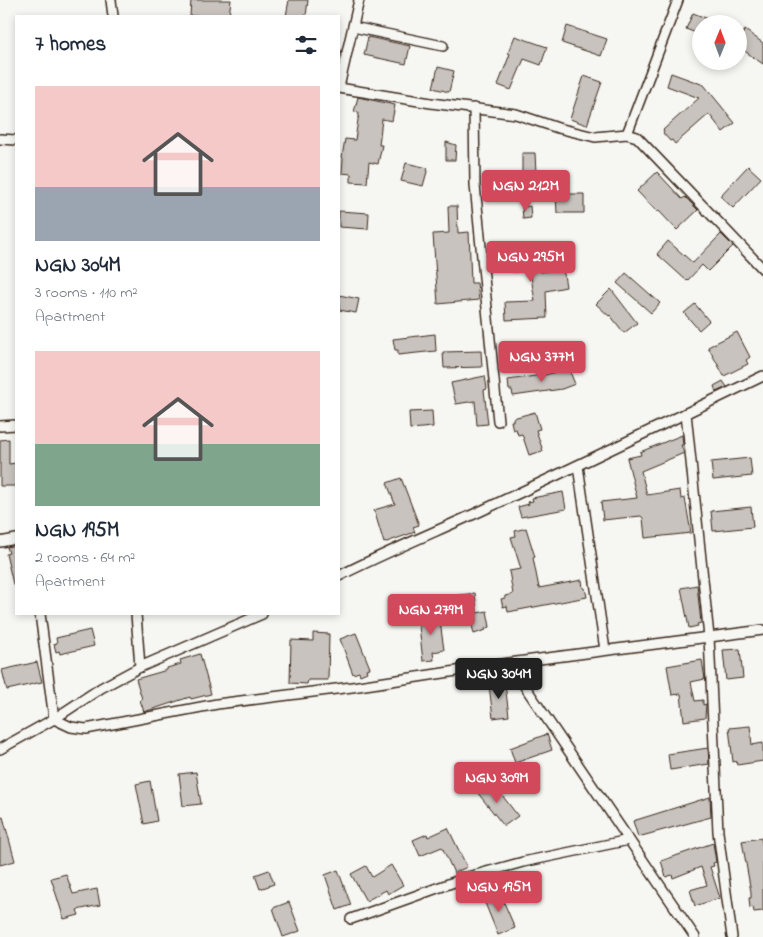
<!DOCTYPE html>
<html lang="en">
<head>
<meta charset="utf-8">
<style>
  body { margin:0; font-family:"Indie Flower",sans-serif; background:#f2f2f3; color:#1f2937; height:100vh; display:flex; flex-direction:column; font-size:19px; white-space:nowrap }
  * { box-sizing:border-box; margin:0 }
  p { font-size:16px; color:#747a83 }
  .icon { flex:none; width:28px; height:28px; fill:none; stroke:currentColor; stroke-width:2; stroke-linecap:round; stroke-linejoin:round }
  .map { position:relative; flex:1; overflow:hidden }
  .sheet { position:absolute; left:15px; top:15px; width:325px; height:600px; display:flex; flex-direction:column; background:#fff; border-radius:0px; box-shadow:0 2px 8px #0003 }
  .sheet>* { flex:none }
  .needle { width:32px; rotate:1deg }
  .tools { position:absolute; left:692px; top:15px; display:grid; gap:10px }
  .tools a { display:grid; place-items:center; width:55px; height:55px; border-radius:50%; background:#fff; box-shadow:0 2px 8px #0003; font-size:25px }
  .price { position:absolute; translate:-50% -42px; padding:0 11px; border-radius:5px; background:#d1495b; color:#fff; font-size:16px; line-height:32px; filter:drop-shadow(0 1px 2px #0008) }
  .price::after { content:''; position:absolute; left:50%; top:30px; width:15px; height:11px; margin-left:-8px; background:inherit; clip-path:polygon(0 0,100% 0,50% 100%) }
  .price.on { background:#222; color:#fff }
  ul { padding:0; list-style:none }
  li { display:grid; align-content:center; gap:10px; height:265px; padding:0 20px }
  li span { display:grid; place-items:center; height:155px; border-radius:0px; color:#555 }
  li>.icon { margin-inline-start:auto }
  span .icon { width:90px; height:90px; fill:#fffc; stroke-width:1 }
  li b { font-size:21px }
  h2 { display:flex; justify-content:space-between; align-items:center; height:60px; padding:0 20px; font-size:21px }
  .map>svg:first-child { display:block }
</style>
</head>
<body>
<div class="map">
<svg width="763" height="937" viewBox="0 0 763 937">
  <rect width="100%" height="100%" fill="#f6f6f2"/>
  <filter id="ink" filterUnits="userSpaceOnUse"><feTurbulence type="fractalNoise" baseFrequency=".02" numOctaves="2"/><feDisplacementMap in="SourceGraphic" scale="10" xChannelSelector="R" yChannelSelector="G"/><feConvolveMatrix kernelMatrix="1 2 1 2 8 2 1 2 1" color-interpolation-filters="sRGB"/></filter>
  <g filter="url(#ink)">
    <g fill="#c8c3be" stroke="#3b2a1e">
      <path d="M191,0H231L229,16H190Z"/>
      <path d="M289,0H308L306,16H286Z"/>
      <path d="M693,13L719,23L718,24H701V35L686,29Z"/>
      <path d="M567,26L607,39L601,56L562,43Z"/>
      <path d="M745,30L763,43V64L739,47V39Z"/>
      <path d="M515,36L547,47L541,65L524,59L511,90L498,85L510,54L508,53Z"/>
      <path d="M368,37L410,46L406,64L364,55Z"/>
      <path d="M438,67L454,71L449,92L433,88Z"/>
      <path d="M671,73L704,85L735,123L723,132L709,114L675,144L672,140L670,141L663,133L664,132L663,130L699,98L667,86Z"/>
      <path d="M584,76L602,82L587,125L570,119Z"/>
      <path d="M358,97L395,105L392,121L382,119L379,145H382L378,164L369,162L367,183L351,182V174L342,173L343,158L342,157L345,139L355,140L359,113L354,112Z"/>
      <path d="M446,142L456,145L455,160H446Z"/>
      <path d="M522,153H535L536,173H522Z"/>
      <path d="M406,163L428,168L423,186L401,181Z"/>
      <path d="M748,166L761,178L733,208L720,196Z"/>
      <path d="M657,172L682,199L685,197L698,210L677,230L659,211L657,212L637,191Z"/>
      <path d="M556,194H584V213H557Z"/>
      <path d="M448,206H457L458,233L469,232L471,283H477L479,300L438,304L433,234L449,233Z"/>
      <path d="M530,206L531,218L523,219L522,207Z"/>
      <path d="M339,211L369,213L368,229L339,227Z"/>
      <path d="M721,234L733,246L708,271L702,265L687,281L657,254L668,241L693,263Z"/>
      <path d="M540,247L541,272L563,268L566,287L546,291L547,318L506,320L505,302L535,301L530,271L513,272V269H503L502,249Z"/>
      <path d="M626,273L660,303L651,313L617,283Z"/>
      <path d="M611,289L637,323L624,333L610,315L609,316L596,304Z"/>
      <path d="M339,295L359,299L356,313L339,310Z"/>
      <path d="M695,304L709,321L699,330L684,313Z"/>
      <path d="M737,332L750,357L746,360L748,364L724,376L708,347Z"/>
      <path d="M435,334L436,351L398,355V350H395L393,339Z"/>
      <path d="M481,351L482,367L444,368L443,352Z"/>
      <path d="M568,367L575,384L562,389L513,396L512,390H509L508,380L549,374Z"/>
      <path d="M485,376L487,389L484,390L488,424L477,425L475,401L456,404L451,383Z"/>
      <path d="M723,381L727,387L716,392L714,386Z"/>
      <path d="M432,411L433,427L410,429L409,412Z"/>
      <path d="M535,412L540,429L536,430L543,451L529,455L522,434L518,435L516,429L513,430L511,421H513V418Z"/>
      <path d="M682,435L683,445H681L684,453L641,471L647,495L680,490L681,499L685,498L691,533L645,538L643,518L641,516L603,520L601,502L637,498L627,458L641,455L640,452Z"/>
      <path d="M9,439V464L16,463V486H0V440Z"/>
      <path d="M750,458L752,476L713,480L711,462Z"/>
      <path d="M401,478L419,525L413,527L415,532L384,543L374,510L395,504L387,483Z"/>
      <path d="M563,492L566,509L521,517L518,507L529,504L528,502L533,501L532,498Z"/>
      <path d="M751,507L753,527L713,531L711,511Z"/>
      <path d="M526,528L535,557L533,558L539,588L582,580L583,588H585L587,597L508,612L507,606L503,607L501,599L505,598V596L513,594L509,571L521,569L511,537L516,536L515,531Z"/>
      <path d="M16,545V583L13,584L6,554L9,553L7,547Z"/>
      <path d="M697,585L701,623L697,624L698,626L689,628L681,588Z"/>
      <path d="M475,593L477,613L487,611L490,627L485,628L486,630L474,634L469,612L447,614L445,597Z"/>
      <path d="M439,614L444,650L433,652L434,660L423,661L418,617Z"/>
      <path d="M90,630L94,646L60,654L59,651L56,652L54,644L57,643L56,638Z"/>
      <path d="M313,633L329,634L328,680H308L307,684L290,683L291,640L313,641Z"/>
      <path d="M356,633L370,668L366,669L367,672L360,675L359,672L353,674L340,639Z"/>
      <path d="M740,649L743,678L726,680L723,650Z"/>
      <path d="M200,654L211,694L191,699L190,697L144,712L140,700L142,699L136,679L167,670V668L181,664L180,660Z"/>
      <path d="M702,660L705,679L691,682L695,701L703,700V705L706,704L705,718L684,721L681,694L672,695L667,666Z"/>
      <path d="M37,662L42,682L7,690L2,670Z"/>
      <path d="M501,682L502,684H505L509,716L493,718L489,685H493V683Z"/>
      <path d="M750,726L752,745L763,743V761L737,765L736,761L733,762L729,728Z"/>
      <path d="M547,734L552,750L515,763L510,748Z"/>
      <path d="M708,748L709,764L670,770L668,754Z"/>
      <path d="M196,772L201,804L183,806L179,774Z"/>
      <path d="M150,781L157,821L144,824L136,784Z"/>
      <path d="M491,781L518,816L504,826L477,792Z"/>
      <path d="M710,797L711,817L638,837L633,821Z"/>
      <path d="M3,817L15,861L0,865V818Z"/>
      <path d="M448,828L467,867L454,873L442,847L420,856L413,840L427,834L428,837Z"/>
      <path d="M761,838L763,848V911L754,912L753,907L750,908L749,898H751V892L742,841Z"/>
      <path d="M713,843L716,862L713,863L714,866L710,867L720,898L695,906L690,890L707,885L701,867L673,878L672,875L666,877L661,861Z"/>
      <path d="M391,865L403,885L388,894L386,890L366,901L351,874L366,866L372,877Z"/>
      <path d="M269,870L274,884L260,889L255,875Z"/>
      <path d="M338,870L351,905L337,910L325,875Z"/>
      <path d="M66,874L73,894L97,889L100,905L77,910L79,915L64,919L51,878Z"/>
      <path d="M499,891L515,928L498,935L483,898Z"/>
      <path d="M289,902L300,931L283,937L273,908Z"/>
    </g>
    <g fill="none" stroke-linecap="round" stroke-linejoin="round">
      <defs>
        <g id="street">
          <path d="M111,0L113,16"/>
          <path d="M353,27L443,46"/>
          <path d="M339,87L359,0"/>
          <path d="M339,88L431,103L516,114L558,128L595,137L627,134L637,137L763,269"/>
          <path d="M474,108L475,185L498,421"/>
          <path d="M627,134L678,0"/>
          <path d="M0,139L16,140"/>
          <path d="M686,413L709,637L718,832L732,937"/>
          <path d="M0,426L16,425"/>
          <path d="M578,466L605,650"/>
          <path d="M0,542L16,539"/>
          <path d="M339,576C386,552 435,532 483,510C577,466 670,421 763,376"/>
          <path d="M40,614L54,719L71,727L86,729L217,704L352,687L509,663L763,630"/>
          <path d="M136,614L140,667"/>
          <path d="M509,663L695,937"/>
          <path d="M0,749L54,719L101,688L140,667L262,614"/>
          <path d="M351,919L468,877L523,862L629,840"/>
        </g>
      </defs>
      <use href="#street" stroke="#3b2a1e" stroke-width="12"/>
      <use href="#street" stroke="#f6f6f2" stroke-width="9"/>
    </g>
  </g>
</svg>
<div class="tools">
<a><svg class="needle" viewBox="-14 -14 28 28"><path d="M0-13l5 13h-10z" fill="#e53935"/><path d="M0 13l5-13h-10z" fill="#747a83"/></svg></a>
</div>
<b class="price" style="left:526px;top:212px">NGN 212M</b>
<b class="price" style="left:531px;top:283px">NGN 295M</b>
<b class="price" style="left:542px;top:383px">NGN 377M</b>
<b class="price" style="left:431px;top:636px">NGN 279M</b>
<b class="price on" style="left:499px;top:700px">NGN 304M</b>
<b class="price" style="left:497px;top:804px">NGN 309M</b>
<b class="price" style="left:499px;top:913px">NGN 195M</b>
<section class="sheet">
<h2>7 homes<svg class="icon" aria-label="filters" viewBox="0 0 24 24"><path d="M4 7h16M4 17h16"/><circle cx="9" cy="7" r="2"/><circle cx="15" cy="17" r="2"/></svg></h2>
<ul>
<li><span style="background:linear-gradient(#f6c9c9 65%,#9aa5b1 0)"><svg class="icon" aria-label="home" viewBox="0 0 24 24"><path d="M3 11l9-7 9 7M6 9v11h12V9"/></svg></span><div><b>NGN 304M</b><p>3 rooms · 110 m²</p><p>Apartment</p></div></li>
<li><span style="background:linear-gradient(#f6c9c9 60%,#7fa58c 0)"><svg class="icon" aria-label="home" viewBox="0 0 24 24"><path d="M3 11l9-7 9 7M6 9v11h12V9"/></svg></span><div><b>NGN 195M</b><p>2 rooms · 64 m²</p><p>Apartment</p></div></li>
</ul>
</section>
</div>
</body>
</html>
